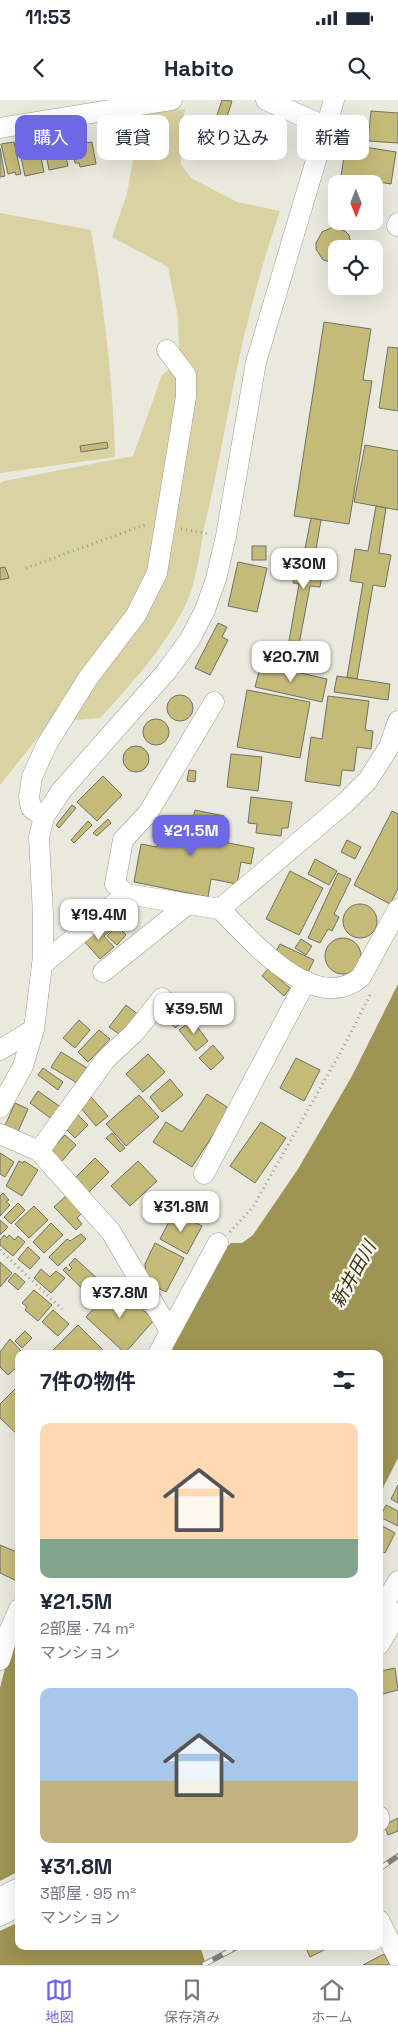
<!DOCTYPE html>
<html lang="ja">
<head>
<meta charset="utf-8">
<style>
  body { margin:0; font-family:"Space Grotesk","Noto Sans JP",sans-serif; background:#f2f2f3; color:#1f2937; height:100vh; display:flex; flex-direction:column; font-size:19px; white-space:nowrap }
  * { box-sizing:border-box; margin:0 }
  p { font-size:16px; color:#747a83 }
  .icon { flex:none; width:28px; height:28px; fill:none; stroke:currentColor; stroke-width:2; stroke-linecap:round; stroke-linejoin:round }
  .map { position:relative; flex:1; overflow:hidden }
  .details { position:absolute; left:15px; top:1250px; width:368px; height:600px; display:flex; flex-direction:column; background:#fff; border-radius:10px; box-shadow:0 5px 20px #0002 }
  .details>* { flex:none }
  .top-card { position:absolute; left:15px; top:15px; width:369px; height:45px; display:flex; gap:10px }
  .needle { width:32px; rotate:179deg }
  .tools { position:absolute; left:328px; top:75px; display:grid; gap:10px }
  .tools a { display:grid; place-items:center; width:55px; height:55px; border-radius:10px; background:#fff; box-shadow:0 5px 20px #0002; font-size:25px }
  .price { position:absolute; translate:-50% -42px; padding:0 11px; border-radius:10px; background:#fff; color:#222; font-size:16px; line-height:32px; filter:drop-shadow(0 1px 2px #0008) }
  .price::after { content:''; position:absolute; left:50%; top:30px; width:15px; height:11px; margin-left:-8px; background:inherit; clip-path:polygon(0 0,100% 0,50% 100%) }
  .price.selected { background:#6d68e3; color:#fff }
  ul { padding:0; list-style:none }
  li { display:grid; align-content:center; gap:10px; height:265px; padding:0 25px }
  li span { display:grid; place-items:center; height:155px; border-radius:10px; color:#555 }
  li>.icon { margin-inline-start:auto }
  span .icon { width:90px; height:90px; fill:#fffc; stroke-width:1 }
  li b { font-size:21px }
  h2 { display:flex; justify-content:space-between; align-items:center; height:60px; padding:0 25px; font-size:21px }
  .pill { padding:0 18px; border-radius:10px; background:#fff; box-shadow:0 5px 20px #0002; font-size:18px; line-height:45px }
  .pill.selected { background:#6d68e3; color:#fff }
  .status { display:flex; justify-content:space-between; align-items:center; height:35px; padding:0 25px; background:#fff; direction:ltr }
  .status svg { height:14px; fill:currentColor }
  header { display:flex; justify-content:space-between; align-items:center; height:65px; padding:0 25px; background:#fff; font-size:22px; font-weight:800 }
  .menu { display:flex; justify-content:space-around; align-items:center; height:70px; border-top:1px solid #e0e1e3; background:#fff; font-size:14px; color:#747a83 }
  .menu a { display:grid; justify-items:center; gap:2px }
  .menu .selected { color:#6d68e3 }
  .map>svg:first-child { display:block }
</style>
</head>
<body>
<div class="status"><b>11:53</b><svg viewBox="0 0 49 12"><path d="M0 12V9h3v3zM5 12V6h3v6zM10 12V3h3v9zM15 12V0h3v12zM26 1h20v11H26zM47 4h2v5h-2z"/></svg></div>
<header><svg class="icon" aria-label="back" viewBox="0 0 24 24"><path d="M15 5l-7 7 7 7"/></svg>Habito<svg class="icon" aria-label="search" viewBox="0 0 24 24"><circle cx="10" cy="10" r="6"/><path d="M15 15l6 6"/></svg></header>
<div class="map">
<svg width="398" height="1865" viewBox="0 0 398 1865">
  <rect width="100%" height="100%" fill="#eae9de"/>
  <g fill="#d9d2a3">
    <path d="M185,9L180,37L181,65L191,78L237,102L280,111C269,143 259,176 251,209C232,278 223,350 206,419C199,450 198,482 183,510C162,550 131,585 100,618L50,622L0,685V383L4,381L133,356L162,275L179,261L178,217L168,167L112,137L127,94L133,59L128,14Z"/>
    <path d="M0,113L91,130C104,206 113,281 115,357L0,373Z"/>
  </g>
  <g fill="#9e9453">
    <path d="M398,884V1358L379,1396V1254H168L226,1148L231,1143H242L253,1135L298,1069L352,976Z"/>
    <path d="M19,1527V1846H200L206,1865H0V1588L13,1537Z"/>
  </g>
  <path fill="#eae9de" d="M19,1771V1822L0,1831V1781Z"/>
  <g fill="#c5bb79" stroke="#717066">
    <path d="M222,0L232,1L216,52L206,49Z"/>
    <path d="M371,11L398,13V43L368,41Z"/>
    <path d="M34,29L38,46L20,50L16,33Z"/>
    <path d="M83,40L84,43L92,42L96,64L80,67L79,63H75L70,42Z"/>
    <path d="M14,42L21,74L16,75L15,72L8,74L1,44Z"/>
    <path d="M63,44L68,66L49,70L45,48Z"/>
    <path d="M346,44L396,52L391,84L341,76Z"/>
    <path d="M0,48L5,76L0,77Z"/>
    <path d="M40,53L44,72L25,76L21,57Z"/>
    <path d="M333,127L345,131L349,135L352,148L336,149L335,163L323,160L316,149V143L322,132Z"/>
    <path d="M324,222L371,229L363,280L372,281L349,424L294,416Z"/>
    <path d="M388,247L398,248V311L379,308Z"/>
    <path d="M107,342L108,348L81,352L80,346Z"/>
    <path d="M365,345L398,351V410L354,402Z"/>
    <path d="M376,406L386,408L379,453L391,455L385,487L373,485L357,579L347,577L363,483L350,481L355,449L368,451Z"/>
    <path d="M311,418L321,420L314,461L324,463L320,487L310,486L294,571L284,569L299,484L293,483L297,458L303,459Z"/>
    <rect x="252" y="446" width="14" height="14"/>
    <path d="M238,462L267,468L257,512L228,506Z"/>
    <path d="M5,467L9,478L0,480V468Z"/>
    <path d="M218,523L227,527L222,537L228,540L210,575L195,568Z"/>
    <path d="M261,564L327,579L322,602L255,587Z"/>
    <path d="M337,576L390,584L388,600L334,592Z"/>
    <path d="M247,590L310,602L300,658L237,647Z"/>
    <circle cx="180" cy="608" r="13"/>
    <path d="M328,596L369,601L365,630L373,631L371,649L357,647L354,671L342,670L340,686L305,681L311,637L322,639Z"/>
    <circle cx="156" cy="632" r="13"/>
    <circle cx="136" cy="659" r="13"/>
    <path d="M231,654L262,657L258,691L227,687Z"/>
    <path d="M189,670L196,671L195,682L187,681Z"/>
    <path d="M103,676L122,695L97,721L77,702Z"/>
    <path d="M251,697L292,702L288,728H282L281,736L256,733L257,724L248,723Z"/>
    <path d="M72,705L76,708L59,728L56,725Z"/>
    <path d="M195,710L224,716L219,741L254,748L251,764L241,762L237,784L211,779L208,797L134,782L141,744L157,747L163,719L191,725Z"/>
    <path d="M392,711L398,714V789L390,804L354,785Z"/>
    <path d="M108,719L111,723L97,736L93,733Z"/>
    <path d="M88,721L92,725L74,743L71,740Z"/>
    <path d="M347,740L361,747L355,759L341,752Z"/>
    <path d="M315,759L337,771L329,785L308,774Z"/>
    <path d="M290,771L323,788L299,835L266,819Z"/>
    <path d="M338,773L351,779L334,814L339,817L332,831L328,829L320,843L308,838Z"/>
    <circle cx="360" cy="821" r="17"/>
    <path d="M102,823L110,831L104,836L114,847L100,859L83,840Z"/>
    <path d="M117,826L126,835L117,845L107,836Z"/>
    <circle cx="343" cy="856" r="18"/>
    <path d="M301,839L312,846L306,855L295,848Z"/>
    <path d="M280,844L314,860L308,872L274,855Z"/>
    <path d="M268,869L290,888L284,896L262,876Z"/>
    <path d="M173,898L188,918L175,928L159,908Z"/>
    <path d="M126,905L139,915L122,936L109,927Z"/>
    <path d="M79,920L90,930L75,948L63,938Z"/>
    <path d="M192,920L208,941L196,951L179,930Z"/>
    <path d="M99,930L110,939L88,962L78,952Z"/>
    <path d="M213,945L224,958L211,970L199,958Z"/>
    <path d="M61,952L87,968L77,983L51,967Z"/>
    <path d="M148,954L165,972L143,992L126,974Z"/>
    <path d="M296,958L320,970L304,1001L280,988Z"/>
    <path d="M43,968L63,982L58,990L38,975Z"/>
    <path d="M170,979L183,995L162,1012L150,997Z"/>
    <path d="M38,991L62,1008L53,1020L30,1003Z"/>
    <path d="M207,994L230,1009L192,1067L153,1042L166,1022L182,1032Z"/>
    <path d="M139,995L159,1017L126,1046L106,1024Z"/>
    <path d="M91,997L108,1016L96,1026L80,1007Z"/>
    <path d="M15,1003L28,1009L16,1036L3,1030Z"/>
    <path d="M77,1014L88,1025L75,1038L64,1027Z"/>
    <path d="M261,1022L286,1038L255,1083L230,1066Z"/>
    <path d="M112,1033L125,1048L120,1052L106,1038Z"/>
    <path d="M65,1035L76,1045L61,1062L49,1052Z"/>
    <path d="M0,1053L14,1062L5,1077L0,1074Z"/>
    <path d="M95,1058L109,1072L89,1092L75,1078Z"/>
    <path d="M19,1061L23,1063L24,1061L38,1070L22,1096L6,1086Z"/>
    <path d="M138,1061L157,1081L130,1106L111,1086Z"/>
    <path d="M3,1093L9,1100L6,1102L10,1105L0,1116V1096Z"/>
    <path d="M66,1096L82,1113L77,1118L82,1124L76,1130L54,1107Z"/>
    <path d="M18,1103L25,1110L11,1124L4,1117Z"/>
    <path d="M34,1106L48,1120L29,1138L15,1124Z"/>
    <path d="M174,1112L202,1126L187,1154L160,1139Z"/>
    <path d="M0,1120L8,1127L0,1135Z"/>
    <path d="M51,1123L63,1135L44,1153L33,1142Z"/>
    <path d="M81,1134L86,1139L58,1166L49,1157L67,1139L70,1141Z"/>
    <path d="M4,1135L7,1138L9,1135L15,1140L18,1136L25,1142L13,1156L0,1145V1140Z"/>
    <path d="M155,1143L184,1158L166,1192L146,1182L145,1164Z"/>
    <path d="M28,1147L40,1158L30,1169L18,1159Z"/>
    <path d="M75,1158L101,1182L89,1195L63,1170L66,1167L69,1171L72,1168L69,1165Z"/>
    <path d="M0,1162L12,1173L0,1187Z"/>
    <path d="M41,1169L50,1177L56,1171L65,1178L51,1193L34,1178Z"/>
    <path d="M15,1173L25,1182L18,1190L8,1181Z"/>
    <path d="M115,1185L154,1220L125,1253L86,1217Z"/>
    <path d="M34,1190L52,1205L38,1221L25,1210L27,1207L22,1203Z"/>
    <path d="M53,1210L69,1224L58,1236L42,1222Z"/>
    <path d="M78,1225L107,1254H49Z"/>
    <path d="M25,1231L32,1238L22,1248L15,1241Z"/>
    <path d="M10,1239L24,1254H19V1265L8,1275L0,1267V1252Z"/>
    <path d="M19,1285V1336L0,1318V1304Z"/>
    <path d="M398,1385V1403L391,1399Z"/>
    <path d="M386,1405L398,1411V1426L380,1417Z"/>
    <path d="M379,1424L395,1433L385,1453L379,1450Z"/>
    <path d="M0,1445L19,1453V1482L0,1473Z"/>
    <path d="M395,1568L398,1590L379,1595V1574L381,1571Z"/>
    <path d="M398,1718V1731L388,1735L384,1725Z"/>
    <path d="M305,1846H332L310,1857Z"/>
    <path d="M384,1854L390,1865H363Z"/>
  </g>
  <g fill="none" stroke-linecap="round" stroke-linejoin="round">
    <defs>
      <g id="minor">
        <path d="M266,0L327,27"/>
        <path d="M0,28L172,0"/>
        <path d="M397,126L398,123"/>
        <path d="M44,717L31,708L29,697L32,677L47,644L88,578L136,515L157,473L186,297V275L167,250"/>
        <path d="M126,794L115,784L123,740L148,713L214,602"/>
        <path d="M220,809C250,839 315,917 361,877L398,809"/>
        <path d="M42,865L126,794L220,809L345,703L368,680L389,647L398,621"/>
        <path d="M103,872L188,804"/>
        <path d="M0,950L34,929"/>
        <path d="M0,1008L23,966L34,929L43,857V815L39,737L44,717L61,691L166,572L190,539L205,510L216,479L226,436L256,262L334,0"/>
        <path d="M0,1034L39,1051L111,1132L170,1231"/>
        <path d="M39,1051L106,959L134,933L162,898"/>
        <path d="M204,1074L306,881"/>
        <path d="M158,1254L218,1143"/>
        <path d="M379,1513L398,1481"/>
        <path d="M379,1545L398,1513"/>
        <path d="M0,1560L8,1534L19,1509"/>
        <path d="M379,1716V1721"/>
        <path d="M0,1797L19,1788"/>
        <path d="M0,1816L19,1806"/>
        <path d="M379,1820L398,1858"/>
      </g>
    </defs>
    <use href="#minor" stroke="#9d9c92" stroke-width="21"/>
    <g stroke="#9b9b92" stroke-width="3" stroke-dasharray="1 4" stroke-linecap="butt">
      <path d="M181,429L209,434"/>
      <path d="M26,468L147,424"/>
      <path d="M230,1132L253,1107L344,946L371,893"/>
      <path d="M0,1150L62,1209"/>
    </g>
    <use href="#minor" stroke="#fff" stroke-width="20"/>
    <defs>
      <g id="rail">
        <path d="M379,1769L398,1756"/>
        <path d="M203,1865L239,1846"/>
      </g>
    </defs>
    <use href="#rail" stroke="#818179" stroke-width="5.5"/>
    <use href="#rail" stroke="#f7f6eb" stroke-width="4" stroke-dasharray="11" stroke-linecap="butt"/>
  </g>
  <g text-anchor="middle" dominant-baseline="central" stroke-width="5" stroke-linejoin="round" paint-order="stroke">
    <g font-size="18" font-style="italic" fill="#343012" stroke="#f7f6eb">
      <text transform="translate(353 1174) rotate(-61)">新井田川</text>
    </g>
  </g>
</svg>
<div class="tools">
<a><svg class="needle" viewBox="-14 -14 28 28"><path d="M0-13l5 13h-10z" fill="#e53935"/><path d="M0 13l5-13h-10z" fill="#747a83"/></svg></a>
<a><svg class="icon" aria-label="locate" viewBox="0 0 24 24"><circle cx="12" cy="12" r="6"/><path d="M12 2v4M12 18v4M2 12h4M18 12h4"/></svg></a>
</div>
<b class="price" style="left:304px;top:490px">¥30M</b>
<b class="price" style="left:291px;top:583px">¥20.7M</b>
<b class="price selected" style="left:191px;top:757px">¥21.5M</b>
<b class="price" style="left:99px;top:841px">¥19.4M</b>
<b class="price" style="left:194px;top:935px">¥39.5M</b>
<b class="price" style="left:181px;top:1133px">¥31.8M</b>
<b class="price" style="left:120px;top:1219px">¥37.8M</b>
<div class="top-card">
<a class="pill selected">購入</a>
<a class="pill">賃貸</a>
<a class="pill">絞り込み</a>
<a class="pill">新着</a>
</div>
<section class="details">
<h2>7件の物件<svg class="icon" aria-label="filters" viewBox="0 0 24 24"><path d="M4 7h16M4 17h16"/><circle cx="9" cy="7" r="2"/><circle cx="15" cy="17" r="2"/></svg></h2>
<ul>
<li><span style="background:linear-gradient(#ffd9b3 75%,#7fa58c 0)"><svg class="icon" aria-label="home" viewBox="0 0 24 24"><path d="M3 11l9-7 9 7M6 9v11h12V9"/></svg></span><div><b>¥21.5M</b><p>2部屋 · 74 m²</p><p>マンション</p></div></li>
<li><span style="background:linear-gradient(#a9c7e8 60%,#c2b280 0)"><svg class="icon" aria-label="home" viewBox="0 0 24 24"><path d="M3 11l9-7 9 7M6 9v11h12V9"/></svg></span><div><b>¥31.8M</b><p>3部屋 · 95 m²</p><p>マンション</p></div></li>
</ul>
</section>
</div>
<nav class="menu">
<a class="selected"><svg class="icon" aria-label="map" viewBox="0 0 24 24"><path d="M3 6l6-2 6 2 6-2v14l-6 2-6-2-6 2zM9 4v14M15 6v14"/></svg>地図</a>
<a><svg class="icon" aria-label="saved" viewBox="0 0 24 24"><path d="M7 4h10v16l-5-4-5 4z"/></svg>保存済み</a>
<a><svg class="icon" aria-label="home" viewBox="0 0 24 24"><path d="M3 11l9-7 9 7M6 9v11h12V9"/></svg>ホーム</a>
</nav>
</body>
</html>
